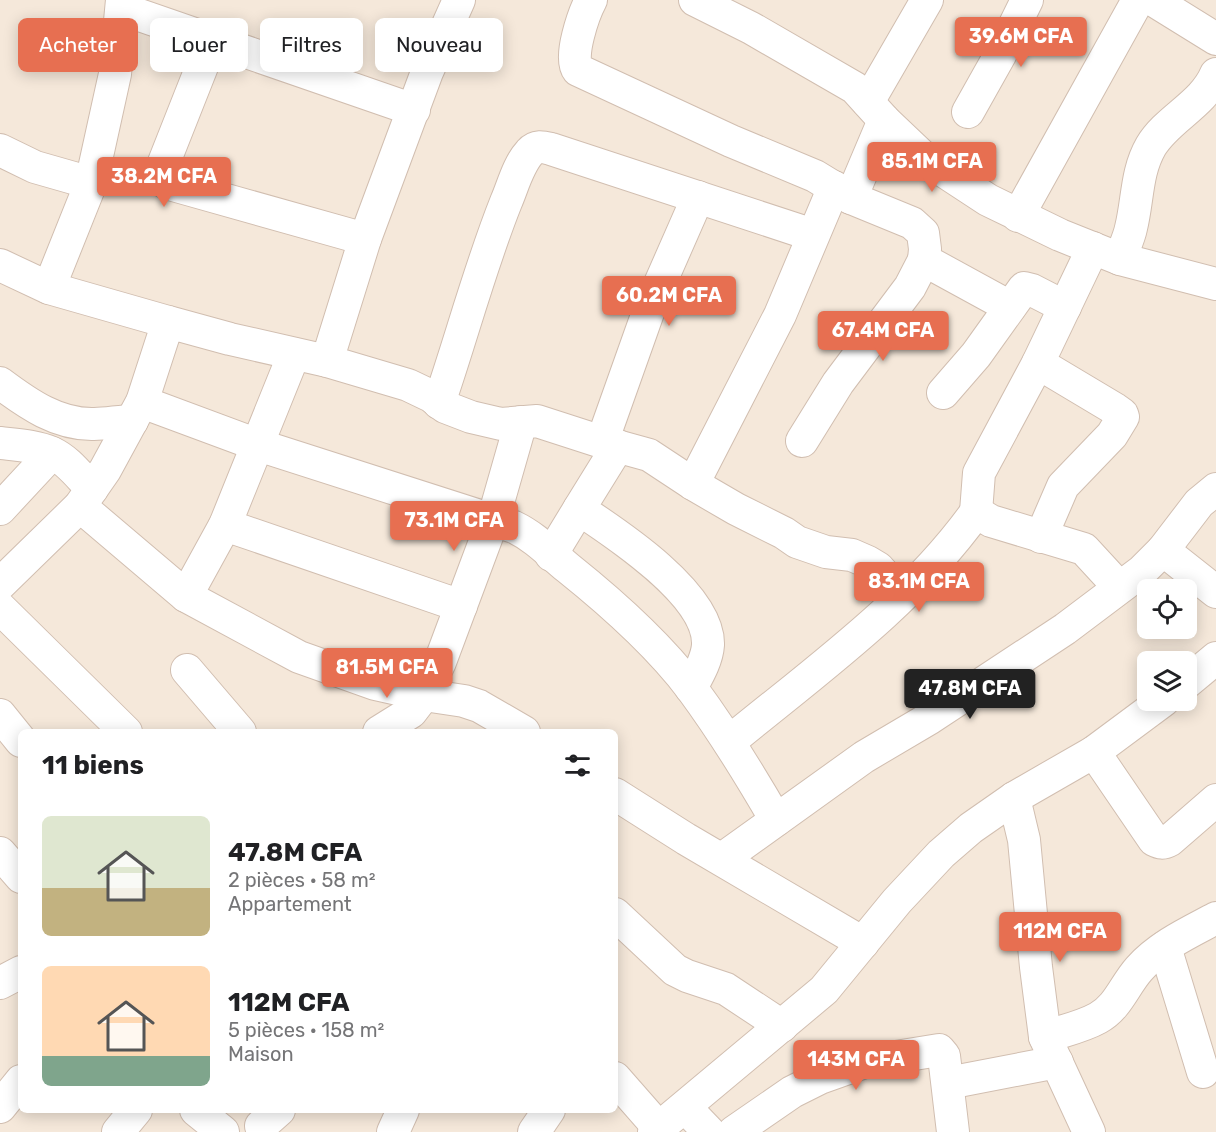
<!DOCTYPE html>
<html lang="fr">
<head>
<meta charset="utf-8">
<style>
  body { margin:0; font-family:Rubik,sans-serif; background:#f6f6f6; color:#202124; height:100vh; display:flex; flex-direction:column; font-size:22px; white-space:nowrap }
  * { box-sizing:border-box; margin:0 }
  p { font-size:20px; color:#757577 }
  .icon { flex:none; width:33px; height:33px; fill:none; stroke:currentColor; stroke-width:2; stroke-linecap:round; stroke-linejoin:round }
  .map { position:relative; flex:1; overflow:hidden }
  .drawer { position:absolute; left:18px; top:729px; width:600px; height:384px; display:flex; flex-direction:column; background:#fff; border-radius:9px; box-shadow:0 3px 15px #0003 }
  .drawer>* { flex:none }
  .banner { position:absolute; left:18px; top:18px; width:600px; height:54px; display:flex; gap:12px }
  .fabs { position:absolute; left:1137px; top:579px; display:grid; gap:12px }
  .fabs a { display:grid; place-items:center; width:60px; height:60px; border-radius:9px; background:#fff; box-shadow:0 3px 15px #0003; font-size:30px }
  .price { position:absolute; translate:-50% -51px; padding:0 14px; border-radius:6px; background:#e76f51; color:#fff; font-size:20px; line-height:39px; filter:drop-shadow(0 2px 3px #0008) }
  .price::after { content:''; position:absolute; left:50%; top:36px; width:18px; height:14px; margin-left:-9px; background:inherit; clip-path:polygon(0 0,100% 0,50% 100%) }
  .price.selected { background:#222; color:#fff }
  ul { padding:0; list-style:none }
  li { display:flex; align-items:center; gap:18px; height:150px; padding:0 24px }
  li span { display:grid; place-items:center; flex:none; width:168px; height:120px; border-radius:9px; color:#555 }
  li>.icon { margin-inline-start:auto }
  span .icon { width:72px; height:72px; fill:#fffc; stroke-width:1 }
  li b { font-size:26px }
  h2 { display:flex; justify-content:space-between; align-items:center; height:72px; padding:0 24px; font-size:26px }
  .chip { padding:0 21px; border-radius:9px; background:#fff; box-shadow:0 3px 15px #0003; font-size:21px; line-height:54px }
  .chip.selected { background:#e76f51; color:#fff }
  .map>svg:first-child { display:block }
</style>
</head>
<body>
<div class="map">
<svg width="1216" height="1132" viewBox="0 0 1216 1132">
  <rect width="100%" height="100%" fill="#fdf6ec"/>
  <path fill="#f5e8da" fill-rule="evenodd" d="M0,0H1216V1132H0ZM1148,590H1186V628H1148ZM1148,662H1186V700H1148ZM21,732H615V1110H21Z"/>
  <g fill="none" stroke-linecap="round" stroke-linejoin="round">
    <defs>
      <g id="minor">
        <path d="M591,0C584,13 568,58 578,70L731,141L815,176L851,198L912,223L923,233L925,249L924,260L1010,307"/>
        <path d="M695,0L751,28L855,88L884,120L924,158L988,200L1060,235L1120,259L1216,284"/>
        <path d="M1153,0L1216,39"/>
        <path d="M122,9L414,110"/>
        <path d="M212,41L161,170V179L166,183L365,239"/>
        <path d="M868,102L927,0"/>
        <path d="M968,112L1000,55L1027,0"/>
        <path d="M0,150L35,167L91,183"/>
        <path d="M851,198L884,120"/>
        <path d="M1018,216L1138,0"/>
        <path d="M1120,259C1124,248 1129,238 1131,228C1138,200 1136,172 1151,146C1168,118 1203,105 1216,74"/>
        <path d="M0,265L49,288L168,322"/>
        <path d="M49,288L91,183L115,74L122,0"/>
        <path d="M327,361L408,385L431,396L445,407L471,417L501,424L537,421L602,442L649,455L693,484L736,509L784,533L797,542L826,552L852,555L868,562L878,568L902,595"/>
        <path d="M0,383C28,404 58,425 94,424C107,424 120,421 132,421"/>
        <path d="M943,393L976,355L1024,288L1032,290L1065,307"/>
        <path d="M142,402L258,445L514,527C535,537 551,554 568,568C613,604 658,644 692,689C723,731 750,775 776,820"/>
        <path d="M439,403C462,336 480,267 506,202C513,186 518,165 530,152C536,145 543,147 551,149L813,235"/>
        <path d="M802,441L838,383L910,287L924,260"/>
        <path d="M602,442L651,304L698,197"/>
        <path d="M0,443C17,445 36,446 52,453C68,460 80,477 92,489"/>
        <path d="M618,446L579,509C617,534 710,595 708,645C707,660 698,675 691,688"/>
        <path d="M693,484L780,315L834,187"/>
        <path d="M80,506L186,596L299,657L375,684L424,695L464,701L479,706L524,732"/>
        <path d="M0,509L52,453"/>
        <path d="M976,512L979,473L1038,363"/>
        <path d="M225,525L461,606"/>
        <path d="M1041,537L1063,486L1112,435L1123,417L1122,414L1115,409L1038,363L1093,248"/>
        <path d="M1163,550L1199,503L1216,489"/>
        <path d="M551,555L579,509"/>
        <path d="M0,584L80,506L105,470L142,402L168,322L230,339L327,361L365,239L427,72L459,0"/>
        <path d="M186,596L225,525L294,354"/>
        <path d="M0,608L126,732"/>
        <path d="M187,670L240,732"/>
        <path d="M1186,683L1216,658"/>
        <path d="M0,715L21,741"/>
        <path d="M379,732L411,712L424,695L440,662L493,520L521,422"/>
        <path d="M729,742C814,672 911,603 976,512L991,521L1084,549L1119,587"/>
        <path d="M1094,752L1154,840C1160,843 1163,844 1170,840L1216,800"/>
        <path d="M615,794L686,839L863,943"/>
        <path d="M1014,798L1024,840L1036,967L1045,1037L1089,1132"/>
        <path d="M0,853L21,877"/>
        <path d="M722,859L864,757L930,718L1065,629L1142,571L1163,550L1216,592"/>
        <path d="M615,914L675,970L687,976L726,989L782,1026"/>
        <path d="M1165,947L1203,1072"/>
        <path d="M0,983L21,972"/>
        <path d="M1045,1037C1062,1031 1082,1027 1098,1018C1118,1007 1124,986 1139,969C1159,946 1190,932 1216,918"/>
        <path d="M615,1078L658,1127"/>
        <path d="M948,1083L1057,1062"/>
        <path d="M0,1107L21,1081"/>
        <path d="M685,1107L709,1132"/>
        <path d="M196,1110L223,1132"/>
        <path d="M261,1126L279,1110"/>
        <path d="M118,1132L136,1110"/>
        <path d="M393,1132L403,1110"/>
        <path d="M534,1132L549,1110"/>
        <path d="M654,1132L824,990L897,901L941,854L971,828L1014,798L1094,752L1164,700"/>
        <path d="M734,1132L792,1092L820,1078L865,1062L939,1050L944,1056L953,1132"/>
      </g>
    </defs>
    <use href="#minor" stroke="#d1beb0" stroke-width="34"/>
    <use href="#minor" stroke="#fff" stroke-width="32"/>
  </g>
</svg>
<div class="fabs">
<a><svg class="icon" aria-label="locate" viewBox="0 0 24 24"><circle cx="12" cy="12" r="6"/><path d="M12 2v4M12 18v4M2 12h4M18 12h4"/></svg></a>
<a><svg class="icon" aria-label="layers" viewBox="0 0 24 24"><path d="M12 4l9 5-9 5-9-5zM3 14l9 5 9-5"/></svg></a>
</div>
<b class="price" style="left:1021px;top:68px">39.6M CFA</b>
<b class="price" style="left:932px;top:193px">85.1M CFA</b>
<b class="price" style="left:164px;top:208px">38.2M CFA</b>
<b class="price" style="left:669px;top:327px">60.2M CFA</b>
<b class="price" style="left:883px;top:362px">67.4M CFA</b>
<b class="price" style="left:454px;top:552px">73.1M CFA</b>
<b class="price" style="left:919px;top:613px">83.1M CFA</b>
<b class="price" style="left:387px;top:699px">81.5M CFA</b>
<b class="price selected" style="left:970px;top:720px">47.8M CFA</b>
<b class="price" style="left:1060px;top:963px">112M CFA</b>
<b class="price" style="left:856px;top:1091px">143M CFA</b>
<div class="banner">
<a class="chip selected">Acheter</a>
<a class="chip">Louer</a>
<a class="chip">Filtres</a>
<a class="chip">Nouveau</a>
</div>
<section class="drawer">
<h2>11 biens<svg class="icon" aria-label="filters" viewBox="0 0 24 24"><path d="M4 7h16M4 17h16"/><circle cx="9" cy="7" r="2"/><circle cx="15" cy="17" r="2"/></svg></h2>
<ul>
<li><span style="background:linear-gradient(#dfe7d0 60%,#c2b280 0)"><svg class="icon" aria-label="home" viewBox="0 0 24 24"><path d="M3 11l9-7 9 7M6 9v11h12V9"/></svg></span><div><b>47.8M CFA</b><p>2 pièces · 58 m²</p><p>Appartement</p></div></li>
<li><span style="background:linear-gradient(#ffd9b3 75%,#7fa58c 0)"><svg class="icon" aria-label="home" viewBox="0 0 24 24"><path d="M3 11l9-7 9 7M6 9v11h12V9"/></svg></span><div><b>112M CFA</b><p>5 pièces · 158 m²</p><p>Maison</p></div></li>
</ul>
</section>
</div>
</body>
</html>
